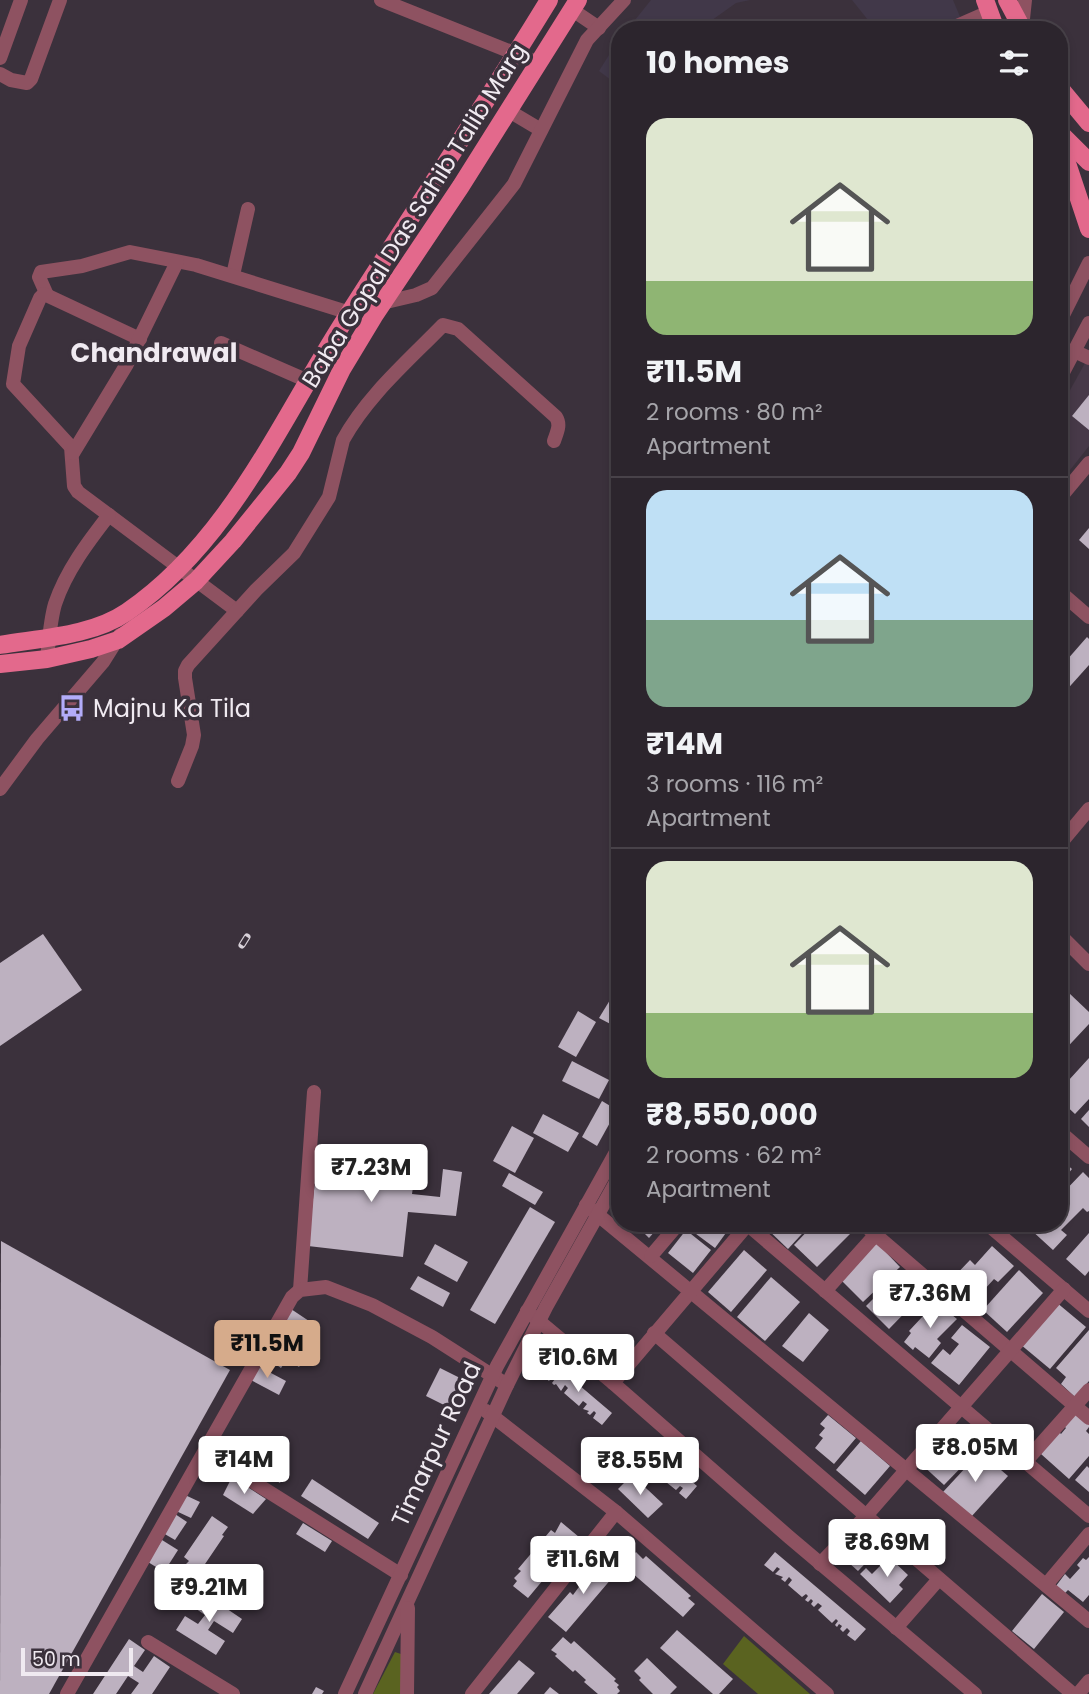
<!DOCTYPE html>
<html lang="en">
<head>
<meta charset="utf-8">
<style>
  body { margin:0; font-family:Poppins,sans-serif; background:#342d35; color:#f1f3f6; height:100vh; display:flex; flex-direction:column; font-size:26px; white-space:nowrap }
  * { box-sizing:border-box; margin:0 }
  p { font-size:23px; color:#a6a5aa }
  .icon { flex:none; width:38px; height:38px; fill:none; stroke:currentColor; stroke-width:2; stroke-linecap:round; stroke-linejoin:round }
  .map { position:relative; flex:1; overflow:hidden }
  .sheet { position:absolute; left:611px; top:21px; width:457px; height:1211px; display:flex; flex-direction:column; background:#2c252d; border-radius:28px; box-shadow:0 4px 10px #0003,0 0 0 2px #484249 }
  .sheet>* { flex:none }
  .scale { position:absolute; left:21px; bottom:18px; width:112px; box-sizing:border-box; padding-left:7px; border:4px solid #f0eaf1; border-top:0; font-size:19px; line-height:24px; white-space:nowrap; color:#f0eaf1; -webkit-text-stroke:5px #3b313c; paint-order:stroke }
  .price { position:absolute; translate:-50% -60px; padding:0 16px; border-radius:7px; background:#fff; color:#222; font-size:23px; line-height:46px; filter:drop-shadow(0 2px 4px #0008) }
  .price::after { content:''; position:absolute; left:50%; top:42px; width:21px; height:16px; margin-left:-10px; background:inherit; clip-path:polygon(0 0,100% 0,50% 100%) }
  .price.on { background:#d6ab8b; color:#111 }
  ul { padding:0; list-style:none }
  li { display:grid; align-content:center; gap:14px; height:371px; padding:0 35px }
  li+li { border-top:2px solid #484249 }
  li span { display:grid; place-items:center; height:217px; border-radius:21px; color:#555 }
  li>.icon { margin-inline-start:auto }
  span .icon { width:126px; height:126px; fill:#fffc; stroke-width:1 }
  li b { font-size:30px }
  h2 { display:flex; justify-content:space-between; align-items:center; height:84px; padding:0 35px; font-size:30px }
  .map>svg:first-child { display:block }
</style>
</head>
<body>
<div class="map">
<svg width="1089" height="1694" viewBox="0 0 1089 1694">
  <rect width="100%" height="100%" fill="#3b313c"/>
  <g fill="#413849">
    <path d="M651,0H750L736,3L698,30H627Z"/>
    <path d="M852,0H953L961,19L937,30H876Z"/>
    <path d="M619,39L620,86H619L599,71Z"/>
  </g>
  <path fill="#473948" d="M1089,356V446L1059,484V410Z"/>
  <g fill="#5a6320">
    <path d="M744,1636L810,1694H758L723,1664Z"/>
    <path d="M395,1652L401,1654V1694H373Z"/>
  </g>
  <g fill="#bdb1c0">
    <path d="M1089,395V430L1072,416Z"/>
    <path d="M1089,528V549L1079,540Z"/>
    <path d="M1087,637L1089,639V665L1063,694L1059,691V669Z"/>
    <path d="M43,934L82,990L0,1046V963Z"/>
    <path d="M1069,993L1089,1012V1024L1059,1056V1004Z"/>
    <path d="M610,1000L620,1005V1029L599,1018Z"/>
    <path d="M578,1011L596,1022L576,1057L558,1047Z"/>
    <path d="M1089,1058V1099L1075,1114L1059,1099V1083L1064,1077L1068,1081Z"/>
    <path d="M572,1061L609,1080L599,1099L562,1081Z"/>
    <path d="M602,1101L617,1110L597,1146L582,1137Z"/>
    <path d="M1089,1110V1127L1081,1119Z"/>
    <path d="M543,1114L579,1133L568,1152L533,1133Z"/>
    <path d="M512,1126L534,1138L515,1173L493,1161Z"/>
    <path d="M318,1153L416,1166L412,1194L440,1197L443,1169L462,1172L456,1216L408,1212L403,1257L308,1246Z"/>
    <path d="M1059,1158L1072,1169L1059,1185Z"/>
    <path d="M1083,1172L1089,1178V1211L1087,1212L1083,1208L1061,1230L1067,1235L1053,1250L1030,1229L1036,1223H1059V1197Z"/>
    <path d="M509,1173L543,1192L535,1205L502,1186Z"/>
    <path d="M530,1207L555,1222L495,1324L470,1310Z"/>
    <path d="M634,1223H662L649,1238Z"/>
    <path d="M692,1223H728L731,1226L715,1248L688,1228Z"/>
    <path d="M761,1223H812L788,1249Z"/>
    <path d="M815,1223H843L852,1232L817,1267L794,1245Z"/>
    <path d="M686,1230L711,1250L693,1273L668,1253Z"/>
    <path d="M1089,1233V1271L1085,1276L1066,1259Z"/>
    <path d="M1,1241L230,1370L49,1694H0Z"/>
    <path d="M877,1243L900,1267L863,1302L840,1279Z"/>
    <path d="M435,1244L468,1262L457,1282L424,1264Z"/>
    <path d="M992,1246L1014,1266L998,1282L994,1279L973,1302L950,1281L970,1260L975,1265Z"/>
    <path d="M744,1250L767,1270L731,1312L708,1292Z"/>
    <path d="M1019,1270L1043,1293L1007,1332L983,1310Z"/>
    <path d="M907,1271L927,1290L889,1329L866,1306L884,1288L893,1297L902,1287L896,1282Z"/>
    <path d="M418,1276L450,1293L443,1307L410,1289Z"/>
    <path d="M771,1277L800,1302L765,1341L737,1317Z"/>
    <path d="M936,1302L957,1319L937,1339L941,1343L929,1358L915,1347L913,1350L904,1342L911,1333L909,1331Z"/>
    <path d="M1056,1302L1086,1327L1050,1369L1020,1344Z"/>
    <path d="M291,1309L312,1323L303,1335L315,1343L299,1367L287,1359L281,1368L261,1354Z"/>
    <path d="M809,1313L829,1330L803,1362L782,1346Z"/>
    <path d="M962,1325L990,1347L959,1385L931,1363L943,1349L950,1355L959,1344L951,1338Z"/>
    <path d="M1089,1330V1381L1075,1397L1061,1384L1066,1377L1056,1368Z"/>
    <path d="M553,1363L612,1413L602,1425L593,1418L596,1413L594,1411L590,1415L587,1413L589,1411L583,1409L587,1404L583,1401L579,1406L564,1393L568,1388L565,1385L561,1391L556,1384L554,1385L552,1383L555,1379L553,1376L549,1381L543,1376Z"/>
    <path d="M256,1365L286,1381L279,1395L249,1379Z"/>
    <path d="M440,1368L462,1379L448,1407L426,1396Z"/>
    <path d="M1076,1409L1089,1420V1427L1086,1431L1089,1434V1456L1069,1479L1041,1454L1057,1430L1061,1434L1066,1428L1062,1424Z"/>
    <path d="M828,1415L856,1438L834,1464L815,1448L823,1438L819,1435L825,1428L820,1424Z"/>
    <path d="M954,1428L977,1451L944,1485L920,1463Z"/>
    <path d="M861,1441L890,1466L865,1495L836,1470Z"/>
    <path d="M257,1444L285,1462L282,1465L286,1468L281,1475L283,1477L280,1483L243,1460Z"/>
    <path d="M649,1445L697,1486L686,1499L679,1493L683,1488L680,1486L676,1490L661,1478L665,1474L661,1471L658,1475L654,1471L657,1468L655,1466L652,1469L649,1467L653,1463L650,1460L646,1464L638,1458Z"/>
    <path d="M980,1452L1008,1476L971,1517L943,1492Z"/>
    <path d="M1087,1466L1089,1468V1492L1075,1480Z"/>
    <path d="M632,1475L663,1504L648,1518L618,1489Z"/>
    <path d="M232,1477L266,1499L253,1514L223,1495Z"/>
    <path d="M312,1479L379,1523L368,1539L301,1496Z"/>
    <path d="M185,1495L200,1502L191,1518L176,1511Z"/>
    <path d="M175,1514L187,1522L175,1540L163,1533Z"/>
    <path d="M212,1516L228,1527L222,1535L224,1536L203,1567L199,1564L195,1570L186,1564L189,1561L184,1557Z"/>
    <path d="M561,1522L579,1537L528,1598L513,1586L517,1581L514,1578L521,1571L518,1569L551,1530L555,1533Z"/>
    <path d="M303,1523L332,1541L325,1552L296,1534Z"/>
    <path d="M860,1530L880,1548L858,1571L838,1553Z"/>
    <path d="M162,1540L178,1550L164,1572L148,1562Z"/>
    <path d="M636,1552L643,1559L646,1556L691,1596L688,1598L695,1604L683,1617L624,1566Z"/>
    <path d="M775,1552L866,1629L855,1641L847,1635L850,1631L847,1628L843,1632L840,1629L842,1626L839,1624L837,1627L835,1625L838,1621L836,1619L832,1623L818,1610L822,1606L818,1603L814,1607L811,1604L813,1601L811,1599L808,1602L805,1600L808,1596L806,1594L802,1597L788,1585L792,1580L789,1577L785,1582L781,1579L783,1577L775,1574L780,1569L777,1567L773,1572L764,1565Z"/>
    <path d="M889,1557L908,1575L899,1585L903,1589L890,1603L860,1574L866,1568L872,1574Z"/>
    <path d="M1089,1557V1595L1083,1602L1068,1590L1065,1593L1056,1586L1065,1574L1070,1579L1080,1568L1077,1565L1083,1558L1086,1560Z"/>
    <path d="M605,1559L618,1571L566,1632L548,1617L570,1592L573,1595L595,1565L598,1567Z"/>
    <path d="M202,1592L242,1619L233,1633L214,1621L208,1630L225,1641L216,1655L176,1630L185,1616L198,1624L205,1615L192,1606Z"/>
    <path d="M1042,1594L1064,1612L1034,1649L1012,1631Z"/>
    <path d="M677,1630L733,1679L719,1694H713L660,1648Z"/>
    <path d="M563,1637L571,1644L574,1641L616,1679L614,1681L619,1685L617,1687L620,1691L617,1694H598L584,1682L586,1680L575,1670L573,1672L555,1656L557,1654L551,1650Z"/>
    <path d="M129,1639L145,1650L134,1666L143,1672L154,1656L170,1667L152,1694H131L139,1683L128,1676L116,1694H93Z"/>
    <path d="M647,1658L677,1687L670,1694H653L639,1680L641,1678L634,1671Z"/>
    <path d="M519,1660L535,1673L517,1694H489Z"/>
    <path d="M316,1687L324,1691L322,1694H312Z"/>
    <path d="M550,1687L559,1694H544Z"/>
  </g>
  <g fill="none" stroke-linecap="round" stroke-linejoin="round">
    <g stroke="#8e5261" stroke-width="14">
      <path d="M381,0L539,63"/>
      <path d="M571,9L599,28"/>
      <path d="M1022,28L1025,0"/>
      <path d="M948,30L989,12"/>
      <path d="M0,58L21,0"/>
      <path d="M0,74L11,80L27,83L31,79L60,0"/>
      <path d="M509,111L541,130"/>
      <path d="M233,275L248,209"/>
      <path d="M47,295L39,277L41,272L82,266L130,252L196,265L350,313"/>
      <path d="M382,303L416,295L432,288L514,184L587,40L624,0"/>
      <path d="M1059,323L1089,263"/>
      <path d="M140,339L44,294L40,298L19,346L13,384L71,447L74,486L78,492L237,611"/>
      <path d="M221,343L308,381"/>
      <path d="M1074,351L1089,358"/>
      <path d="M1059,380L1089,323"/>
      <path d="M73,453L127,364L177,262"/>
      <path d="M617,487L620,489"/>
      <path d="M1059,499L1089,463"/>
      <path d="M1059,591L1089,617"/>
      <path d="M47,659C49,641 50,621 55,604C66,571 88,542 109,515"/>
      <path d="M178,781L192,746L194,735L185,678V671L188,665L256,590L294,553L329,497L343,440C367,396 408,361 443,325L458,329L556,417C561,425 557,432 554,441"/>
      <path d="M0,789L37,739L103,662L120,635"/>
      <path d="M1059,845L1089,809"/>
      <path d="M1059,934L1089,964"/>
      <path d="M1059,1131L1089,1157"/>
      <path d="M586,1205L1089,1621"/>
      <path d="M862,1223L1089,1418"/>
      <path d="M986,1223L1089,1311"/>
      <path d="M748,1225L1089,1516"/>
      <path d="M651,1256L679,1223"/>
      <path d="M300,1290L314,1092"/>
      <path d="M825,1291L886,1223"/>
      <path d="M527,1311L613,1383L789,1537L975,1694"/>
      <path d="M654,1333L1073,1694"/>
      <path d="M613,1383L749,1223"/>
      <path d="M486,1411L616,1512L827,1694"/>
      <path d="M1025,1462L1089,1390"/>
      <path d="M247,1478L401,1575"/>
      <path d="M820,1564L866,1516L1064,1289"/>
      <path d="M1046,1585L1089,1534"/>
      <path d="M896,1628L939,1579"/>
      <path d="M148,1642L233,1694"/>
      <path d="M67,1694L292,1297L300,1290L326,1287L372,1305L432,1337L507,1385"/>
      <path d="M345,1694L497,1366L620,1145"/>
      <path d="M365,1694L507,1385L546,1307L620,1175"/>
      <path d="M407,1694L408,1608"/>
      <path d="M472,1694L616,1512"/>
      <path d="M1078,1694L1089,1681"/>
    </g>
    <g stroke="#e3698c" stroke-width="18">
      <path d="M985,0L996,30"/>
      <path d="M1007,0L1023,30"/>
      <path d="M1059,87L1089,123"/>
      <path d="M1059,132L1089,162"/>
      <path d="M1059,139L1089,229"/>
      <path d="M0,645C41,638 92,636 127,612C228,543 278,426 341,326C410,217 482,110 549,0"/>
      <path d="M0,664L47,659L91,649L118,640L164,608L196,581L233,541L288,473L301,453L342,369L374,316L461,186L578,0"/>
    </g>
    <defs>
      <path id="rail" d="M242,945L247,937"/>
    </defs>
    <use href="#rail" stroke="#d8d1d9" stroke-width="7"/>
    <use href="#rail" stroke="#3b313c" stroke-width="4.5" stroke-dasharray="13" stroke-linecap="butt"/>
  </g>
  <defs>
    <symbol id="bus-bare" viewBox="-9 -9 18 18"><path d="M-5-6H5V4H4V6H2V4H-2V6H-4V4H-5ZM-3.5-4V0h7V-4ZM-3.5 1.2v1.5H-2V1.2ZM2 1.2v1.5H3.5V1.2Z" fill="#b3acf9" stroke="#3b313c" stroke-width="2.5" paint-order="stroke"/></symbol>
  </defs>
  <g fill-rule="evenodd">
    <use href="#bus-bare" x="53" y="689" width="38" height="38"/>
  </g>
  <g text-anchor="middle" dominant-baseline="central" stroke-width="7" stroke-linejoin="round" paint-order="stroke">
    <g font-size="24" fill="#f0eaf1" stroke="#3b313c">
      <text transform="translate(414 215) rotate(-58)">Baba Gopal Das Sahib Talib Marg</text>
      <text transform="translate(436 1444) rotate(-65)">Timarpur Road</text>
    </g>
    <g font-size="24" fill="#f0eaf1" stroke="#3b313c" text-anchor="start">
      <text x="93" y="708">Majnu Ka Tila</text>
    </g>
    <g font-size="26" font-weight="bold" fill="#f0eaf1" stroke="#3b313c">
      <text x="154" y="353">Chandrawal</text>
    </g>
  </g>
</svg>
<div class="scale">50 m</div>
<b class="price" style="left:371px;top:1204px">₹7.23M</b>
<b class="price" style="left:930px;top:1330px">₹7.36M</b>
<b class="price on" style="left:267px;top:1380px">₹11.5M</b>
<b class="price" style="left:578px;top:1394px">₹10.6M</b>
<b class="price" style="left:975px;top:1484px">₹8.05M</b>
<b class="price" style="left:244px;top:1496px">₹14M</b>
<b class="price" style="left:640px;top:1497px">₹8.55M</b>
<b class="price" style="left:887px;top:1579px">₹8.69M</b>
<b class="price" style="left:583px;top:1596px">₹11.6M</b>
<b class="price" style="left:209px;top:1624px">₹9.21M</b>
<section class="sheet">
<h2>10 homes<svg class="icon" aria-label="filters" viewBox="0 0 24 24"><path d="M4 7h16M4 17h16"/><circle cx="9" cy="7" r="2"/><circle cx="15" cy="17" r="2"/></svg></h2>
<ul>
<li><span style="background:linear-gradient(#dfe7d0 75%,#8fb573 0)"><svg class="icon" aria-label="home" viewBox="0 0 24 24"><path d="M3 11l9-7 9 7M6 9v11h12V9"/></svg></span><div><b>₹11.5M</b><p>2 rooms · 80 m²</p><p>Apartment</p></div></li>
<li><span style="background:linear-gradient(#bfe0f5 60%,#7fa58c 0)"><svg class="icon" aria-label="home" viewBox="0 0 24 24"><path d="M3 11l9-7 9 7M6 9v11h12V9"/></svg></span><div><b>₹14M</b><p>3 rooms · 116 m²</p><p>Apartment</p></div></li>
<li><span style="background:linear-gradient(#dfe7d0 70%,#8fb573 0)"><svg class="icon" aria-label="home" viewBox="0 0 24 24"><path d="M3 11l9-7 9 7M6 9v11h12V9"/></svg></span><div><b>₹8,550,000</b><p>2 rooms · 62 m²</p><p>Apartment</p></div></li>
</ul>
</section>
</div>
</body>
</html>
